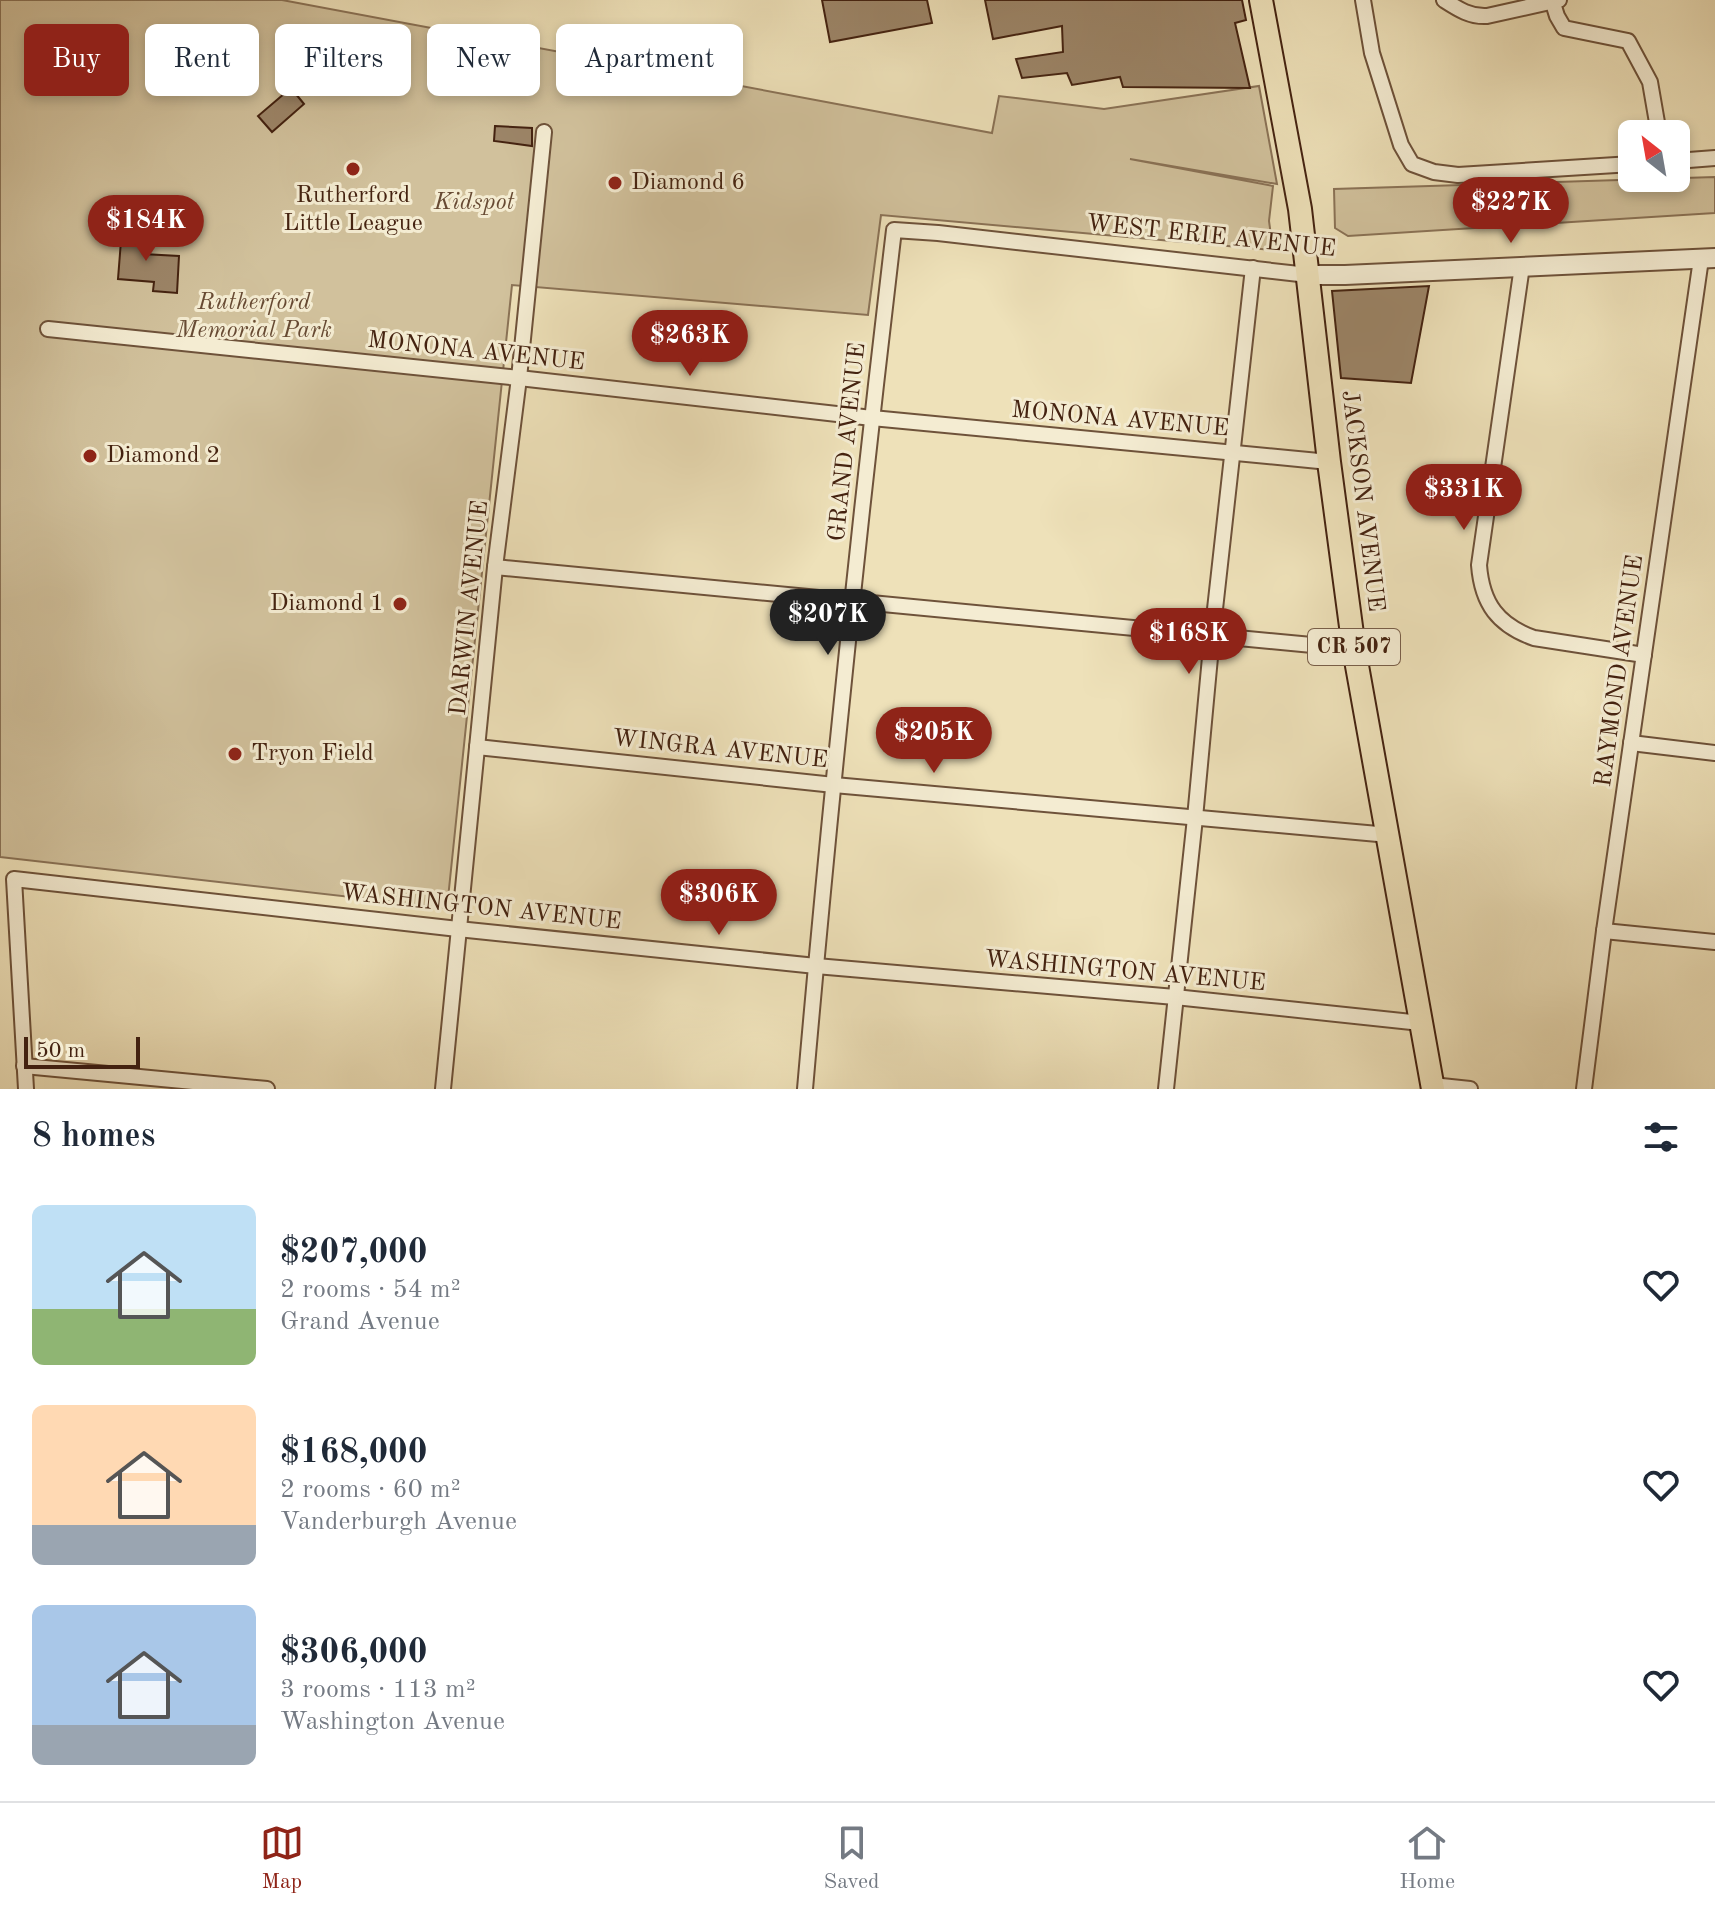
<!DOCTYPE html>
<html lang="en">
<head>
<meta charset="utf-8">
<style>
  body { margin:0; font-family:"Old Standard TT",serif; background:#f2f2f3; color:#1f2937; height:100vh; display:flex; flex-direction:column; font-size:30px; white-space:nowrap }
  * { box-sizing:border-box; margin:0 }
  p { font-size:26px; color:#747a83 }
  .icon { flex:none; width:44px; height:44px; fill:none; stroke:currentColor; stroke-width:2; stroke-linecap:round; stroke-linejoin:round }
  .map { position:relative; height:1089px; overflow:hidden }
  .drawer { display:flex; flex-direction:column; background:#fff; flex:1 }
  .drawer>* { flex:none }
  .hud { position:absolute; left:24px; top:24px; width:800px; height:72px; display:flex; gap:16px }
  .needle { width:52px; rotate:329deg }
  .controls { position:absolute; left:1618px; top:120px; display:grid; gap:16px }
  .controls a { display:grid; place-items:center; width:72px; height:72px; border-radius:12px; background:#fff; box-shadow:0 4px 12px #0003; font-size:40px }
  .scale { position:absolute; left:24px; bottom:20px; width:116px; box-sizing:border-box; padding-left:8px; border:4px solid #442210; border-top:0; font-size:22px; line-height:28px; white-space:nowrap; color:#442210; -webkit-text-stroke:6px #f4ecd2; paint-order:stroke }
  .price { position:absolute; translate:-50% -68px; padding:0 18px; border-radius:28px; background:#8f2418; color:#fff; font-size:26px; line-height:52px; filter:drop-shadow(0 2px 4px #0008) }
  .price::after { content:''; position:absolute; left:50%; top:48px; width:24px; height:18px; margin-left:-12px; background:inherit; clip-path:polygon(0 0,100% 0,50% 100%) }
  .price.on { background:#222; color:#fff }
  ul { padding:0; list-style:none }
  li { display:flex; align-items:center; gap:24px; height:200px; padding:0 32px }
  li span { display:grid; place-items:center; flex:none; width:224px; height:160px; border-radius:12px; color:#555 }
  li>.icon { margin-inline-start:auto }
  span .icon { width:96px; height:96px; fill:#fffc; stroke-width:1 }
  li b { font-size:34px }
  h2 { display:flex; justify-content:space-between; align-items:center; height:96px; padding:0 32px; font-size:34px }
  .tag { padding:0 28px; border-radius:12px; background:#fff; box-shadow:0 4px 12px #0003; font-size:28px; line-height:72px }
  .tag.on { background:#8f2418; color:#fff }
  .dock { display:flex; justify-content:space-around; align-items:center; height:112px; border-top:2px solid #e0e1e3; background:#fff; font-size:22px; color:#747a83 }
  .dock a { display:grid; justify-items:center; gap:4px }
  .dock .on { color:#8f2418 }
  .map>svg:first-child { display:block }
</style>
</head>
<body>
<div class="map">
<svg width="1715" height="1089" viewBox="0 0 1715 1089">
  <rect width="100%" height="100%" fill="#eee1b9"/>
  <filter id="stains"><feTurbulence type="fractalNoise" baseFrequency=".0025" numOctaves="4"/><feColorMatrix values="0 0 0 0 .2 0 0 0 0 .09 0 0 0 0 .02 0 0 0 .5 -.17"/></filter>
  <radialGradient id="worn" r=".72"><stop offset=".6" stop-color="#630" stop-opacity="0"/><stop offset="1" stop-color="#630" stop-opacity=".3"/></radialGradient>
  <g fill="#d1c19c" stroke="#8a7256" stroke-width="2">
    <path d="M0,0H282L992,133L999,96L1104,109L1259,86L1277,184L1130,159L1273,186L1269,221L1273,250L881,215L868,315L512,285L447,908L0,857Z"/>
    <path d="M1715,177V213L1348,236L1335,228L1334,189Z"/>
  </g>
  <g fill="#9c8568" stroke="#442210" stroke-width="2">
    <path d="M822,0H927L932,23L830,42Z"/>
    <path d="M985,0H1242L1246,20L1235,23L1250,88L1123,87L1120,77L1072,85L1067,73L1022,78L1016,59L1063,52L1062,26L993,39Z"/>
    <path d="M291,88L304,104L272,132L258,116Z"/>
    <path d="M495,126L532,128V146L494,141Z"/>
    <path d="M122,228L145,229L143,254L179,256L177,293L153,291L154,282L118,279Z"/>
    <path d="M1429,286L1411,383L1341,378L1332,291Z"/>
  </g>
  <g fill="none" stroke-linecap="round" stroke-linejoin="round">
    <defs>
      <g id="minor">
        <path d="M1363,0L1372,53L1401,145L1412,164L1434,172L1458,175L1632,164"/>
        <path d="M1444,0C1458,9 1470,17 1487,16L1559,0"/>
        <path d="M1552,0L1557,16L1564,28L1628,41L1650,82L1659,134"/>
        <path d="M1676,161L1715,158"/>
        <path d="M1522,266L1479,565C1482,604 1498,625 1534,638L1644,655"/>
        <path d="M48,329L519,378L872,418L1329,462"/>
        <path d="M495,567L1354,649"/>
        <path d="M1631,743L1715,753"/>
        <path d="M477,747L834,785L1389,835"/>
        <path d="M1604,931L1715,942"/>
        <path d="M24,1066L267,1089"/>
        <path d="M1432,1085L1470,1089"/>
        <path d="M26,1089L14,879L458,929L816,966L1175,997L1421,1023"/>
        <path d="M443,1089L495,567L519,378L544,132"/>
        <path d="M805,1089C830,802 860,516 894,230L938,233L1308,275"/>
        <path d="M1166,1089L1195,818L1212,636L1253,268"/>
        <path d="M1584,1089L1604,931L1701,259"/>
      </g>
      <path id="tertiary" d="M1308,275H1345L1715,258"/>
      <path id="primary" d="M1261,0L1300,209L1329,462L1354,649L1433,1089"/>
    </defs>
    <use href="#minor" stroke="#6e523a" stroke-width="18"/>
    <use href="#tertiary" stroke="#6e523a" stroke-width="22"/>
    <use href="#primary" stroke="#442210" stroke-width="26"/>
    <use href="#minor" stroke="#f4ecd2" stroke-width="14"/>
    <use href="#tertiary" stroke="#f4ecd2" stroke-width="18"/>
    <use href="#primary" stroke="#eee1b9" stroke-width="22"/>
  </g>
  <g fill="#8f2418" stroke="#f4ecd2" stroke-width="3">
    <circle cx="353" cy="169" r="8"/>
    <circle cx="615" cy="183" r="8"/>
    <circle cx="90" cy="456" r="8"/>
    <circle cx="400" cy="604" r="8"/>
    <circle cx="235" cy="754" r="8"/>
  </g>
  <g text-anchor="middle" dominant-baseline="central" stroke-width="6" stroke-linejoin="round" paint-order="stroke">
    <rect fill="#f4ecd2" stroke="#795f4a" stroke-width="2" x="1308" y="629" width="92" height="36" rx="6"/>
    <g font-size="22" font-weight="bold" fill="#442210">
      <text x="1354" y="647">CR 507</text>
    </g>
    <g font-size="24" fill="#442210" stroke="#f4ecd2" text-anchor="start">
      <text x="631" y="183">Diamond 6</text>
      <text x="353" y="196" text-anchor="middle">Rutherford<tspan x="353" dy="28">Little League</tspan></text>
      <text x="106" y="456">Diamond 2</text>
      <text x="384" y="604" text-anchor="end">Diamond 1</text>
      <text x="251" y="754">Tryon Field</text>
    </g>
    <g font-size="24" font-style="italic" fill="#674a33" stroke="#f4ecd2">
      <text x="474" y="203">Kidspot</text>
      <text x="254" y="303">Rutherford<tspan x="254" dy="28">Memorial Park</tspan></text>
    </g>
    <g font-size="24" fill="#442210" stroke="#f4ecd2">
      <text transform="translate(1211 237) rotate(6)">WEST ERIE AVENUE</text>
      <text transform="translate(476 352) rotate(6)">MONONA AVENUE</text>
      <text transform="translate(1120 420) rotate(5)">MONONA AVENUE</text>
      <text transform="translate(848 442) rotate(-84)">GRAND AVENUE</text>
      <text transform="translate(1362 501) rotate(83)">JACKSON AVENUE</text>
      <text transform="translate(470 608) rotate(-84)">DARWIN AVENUE</text>
      <text transform="translate(1620 671) rotate(-82)">RAYMOND AVENUE</text>
      <text transform="translate(720 750) rotate(6)">WINGRA AVENUE</text>
      <text transform="translate(481 908) rotate(6)">WASHINGTON AVENUE</text>
      <text transform="translate(1125 972) rotate(5)">WASHINGTON AVENUE</text>
    </g>
  </g>
  <rect width="100%" height="100%" filter="url(#stains)"/>
  <rect width="100%" height="100%" fill="url(#worn)"/>
</svg>
<div class="controls">
<a><svg class="needle" viewBox="-14 -14 28 28"><path d="M0-13l5 13h-10z" fill="#e53935"/><path d="M0 13l5-13h-10z" fill="#747a83"/></svg></a>
</div>
<div class="scale">50 m</div>
<b class="price" style="left:1511px;top:245px">$227K</b>
<b class="price" style="left:146px;top:263px">$184K</b>
<b class="price" style="left:690px;top:378px">$263K</b>
<b class="price" style="left:1464px;top:532px">$331K</b>
<b class="price on" style="left:828px;top:657px">$207K</b>
<b class="price" style="left:1189px;top:676px">$168K</b>
<b class="price" style="left:934px;top:775px">$205K</b>
<b class="price" style="left:719px;top:937px">$306K</b>
<div class="hud">
<a class="tag on">Buy</a>
<a class="tag">Rent</a>
<a class="tag">Filters</a>
<a class="tag">New</a>
<a class="tag">Apartment</a>
</div>
</div>
<section class="drawer">
<h2>8 homes<svg class="icon" aria-label="filters" viewBox="0 0 24 24"><path d="M4 7h16M4 17h16"/><circle cx="9" cy="7" r="2"/><circle cx="15" cy="17" r="2"/></svg></h2>
<ul>
<li><span style="background:linear-gradient(#bfe0f5 65%,#8fb573 0)"><svg class="icon" aria-label="home" viewBox="0 0 24 24"><path d="M3 11l9-7 9 7M6 9v11h12V9"/></svg></span><div><b>$207,000</b><p>2 rooms · 54 m²</p><p>Grand Avenue</p></div><svg class="icon" aria-label="heart" viewBox="0 0 24 24"><path d="M12 20l-8-8c-3-5 5-10 8-4 3-6 11-1 8 4z"/></svg></li>
<li><span style="background:linear-gradient(#ffd9b3 75%,#9aa5b1 0)"><svg class="icon" aria-label="home" viewBox="0 0 24 24"><path d="M3 11l9-7 9 7M6 9v11h12V9"/></svg></span><div><b>$168,000</b><p>2 rooms · 60 m²</p><p>Vanderburgh Avenue</p></div><svg class="icon" aria-label="heart" viewBox="0 0 24 24"><path d="M12 20l-8-8c-3-5 5-10 8-4 3-6 11-1 8 4z"/></svg></li>
<li><span style="background:linear-gradient(#a9c7e8 75%,#9aa5b1 0)"><svg class="icon" aria-label="home" viewBox="0 0 24 24"><path d="M3 11l9-7 9 7M6 9v11h12V9"/></svg></span><div><b>$306,000</b><p>3 rooms · 113 m²</p><p>Washington Avenue</p></div><svg class="icon" aria-label="heart" viewBox="0 0 24 24"><path d="M12 20l-8-8c-3-5 5-10 8-4 3-6 11-1 8 4z"/></svg></li>
</ul>
</section>
<nav class="dock">
<a class="on"><svg class="icon" aria-label="map" viewBox="0 0 24 24"><path d="M3 6l6-2 6 2 6-2v14l-6 2-6-2-6 2zM9 4v14M15 6v14"/></svg>Map</a>
<a><svg class="icon" aria-label="saved" viewBox="0 0 24 24"><path d="M7 4h10v16l-5-4-5 4z"/></svg>Saved</a>
<a><svg class="icon" aria-label="home" viewBox="0 0 24 24"><path d="M3 11l9-7 9 7M6 9v11h12V9"/></svg>Home</a>
</nav>
</body>
</html>
